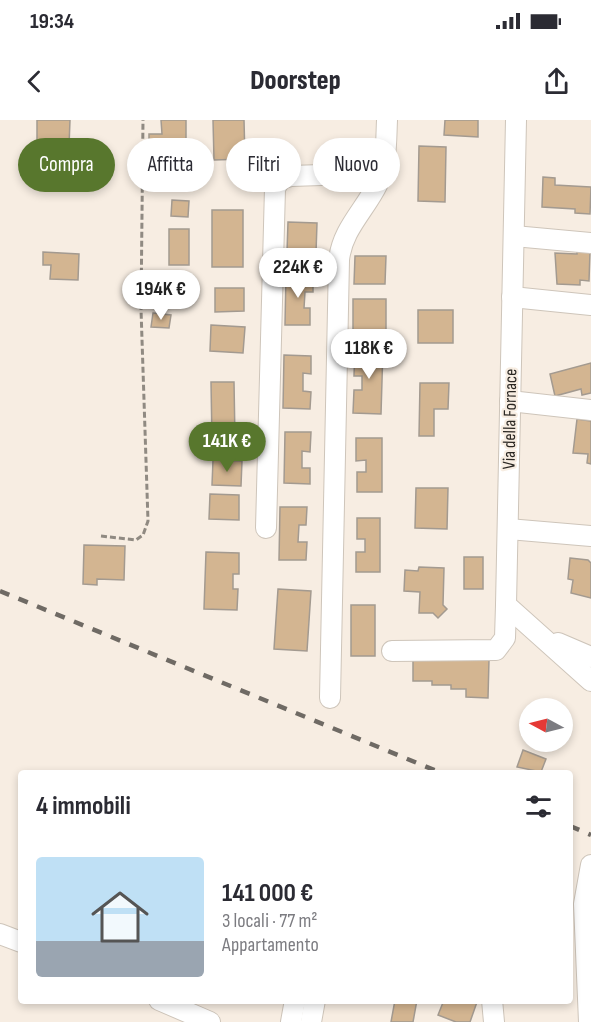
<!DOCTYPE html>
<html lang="it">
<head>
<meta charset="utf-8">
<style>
  body { margin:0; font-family:"Sofia Sans Condensed",sans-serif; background:#f2f2f3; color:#2b2b33; height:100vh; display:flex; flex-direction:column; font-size:22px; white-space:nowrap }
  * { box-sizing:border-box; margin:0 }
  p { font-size:20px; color:#7c7c81 }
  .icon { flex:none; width:33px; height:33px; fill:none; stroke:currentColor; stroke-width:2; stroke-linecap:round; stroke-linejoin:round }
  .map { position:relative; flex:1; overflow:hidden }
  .side { position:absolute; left:18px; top:650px; width:555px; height:234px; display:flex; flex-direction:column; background:#fff; border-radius:6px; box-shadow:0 3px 9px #0003 }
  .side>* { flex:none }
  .top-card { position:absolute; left:18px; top:18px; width:555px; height:54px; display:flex; gap:12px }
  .needle { width:39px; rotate:277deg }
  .fabs { position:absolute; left:519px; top:578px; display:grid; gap:12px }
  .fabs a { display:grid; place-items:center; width:54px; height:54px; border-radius:50%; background:#fff; box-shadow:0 3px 9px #0003; font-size:30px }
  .price { position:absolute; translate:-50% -51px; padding:0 14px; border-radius:21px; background:#fff; color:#222; font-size:20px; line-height:39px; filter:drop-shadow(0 2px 3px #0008) }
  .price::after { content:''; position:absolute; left:50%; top:36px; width:18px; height:14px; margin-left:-9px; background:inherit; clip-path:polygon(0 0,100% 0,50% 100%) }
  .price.on { background:#58772d; color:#fff }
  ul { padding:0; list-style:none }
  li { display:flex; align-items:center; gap:18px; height:150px; padding:0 18px }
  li+li { border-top:2px solid #e1e1e2 }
  li span { display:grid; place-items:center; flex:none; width:168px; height:120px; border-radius:6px; color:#555 }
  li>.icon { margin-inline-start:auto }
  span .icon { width:72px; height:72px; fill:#fffc; stroke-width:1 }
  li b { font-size:26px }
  h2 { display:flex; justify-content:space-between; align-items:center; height:72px; padding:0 18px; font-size:26px }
  .chip { padding:0 21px; border-radius:27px; background:#fff; box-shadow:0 3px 9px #0003; font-size:21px; line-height:54px }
  .chip.on { background:#58772d; color:#fff }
  .status { display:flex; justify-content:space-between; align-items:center; height:42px; padding:0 30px; background:#fff; direction:ltr }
  .status svg { height:16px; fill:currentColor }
  header { display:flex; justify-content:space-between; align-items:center; height:78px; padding:0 18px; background:#fff; font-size:27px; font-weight:800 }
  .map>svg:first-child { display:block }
</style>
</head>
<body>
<div class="status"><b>19:34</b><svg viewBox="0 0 49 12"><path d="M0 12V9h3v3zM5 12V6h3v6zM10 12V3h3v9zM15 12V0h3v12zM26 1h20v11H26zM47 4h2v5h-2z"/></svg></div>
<header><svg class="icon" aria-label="back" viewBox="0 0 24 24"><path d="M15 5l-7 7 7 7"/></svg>Doorstep<svg class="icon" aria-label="share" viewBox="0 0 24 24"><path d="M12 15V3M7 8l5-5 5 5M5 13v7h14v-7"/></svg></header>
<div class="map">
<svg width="591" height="902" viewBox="0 0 591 902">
  <rect width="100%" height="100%" fill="#f7ede2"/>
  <g fill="#d3b591" stroke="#a39a90" stroke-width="1.5">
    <path d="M37,0H70L69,26H53V38H37Z"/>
    <path d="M161,0H186V28L165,29V34L149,35V14H162Z"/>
    <path d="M213,0H244L245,39L214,40Z"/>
    <path d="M445,0H478V17L444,15Z"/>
    <path d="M419,26L446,27L445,82L418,81Z"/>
    <path d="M543,57L555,58V65L591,67L590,94L575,93V89L542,87Z"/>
    <path d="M172,80L189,81L188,97L171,96Z"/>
    <rect x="212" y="90" width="31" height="57"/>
    <path d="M288,102L317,103L316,133L287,132Z"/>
    <rect x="169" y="109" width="20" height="36"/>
    <path d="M577,131L590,132L589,161L580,160V165L557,164L555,133L577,134Z"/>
    <path d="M43,132L79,134L78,160L50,159L51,145H43Z"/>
    <path d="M355,136H386L385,164H354Z"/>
    <path d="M286,154L313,155V172H305L304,188H310V205H285Z"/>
    <path d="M215,168H244V191L215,192Z"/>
    <rect x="353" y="179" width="33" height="32"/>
    <rect x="418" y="190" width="35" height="33"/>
    <path d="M153,193L171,195L169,208L151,207Z"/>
    <path d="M211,205L245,207L243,233L210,231Z"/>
    <path d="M355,227L383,228L381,294L353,293L354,270H362V256H354Z"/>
    <path d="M284,235L311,236V254L303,253V271L311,272L310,289L283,288Z"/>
    <path d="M591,243V273L582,275L581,269L555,276L550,254Z"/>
    <path d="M211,262H234L235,319L212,320Z"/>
    <path d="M420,263H449L448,289H434V316H419Z"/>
    <path d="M577,299L591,301V344L587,343L588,334L573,333Z"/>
    <path d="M285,312H311L310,332L302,331V348H310V364L284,363Z"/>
    <path d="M356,318H382V372H357V352H366V340L356,341Z"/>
    <path d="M213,340L242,341L241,366L212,365Z"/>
    <path d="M416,368H448L447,409L415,408Z"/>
    <path d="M210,374L239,375V400L209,399Z"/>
    <path d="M280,387H307L306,405H299L298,422H307L306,440H279Z"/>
    <path d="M357,398H380V452H356V432H365V419H357Z"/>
    <path d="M84,425L125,426L124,460L97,459V465L83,464Z"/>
    <path d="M206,432L239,433V454H233V469H238L237,490L204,489Z"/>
    <rect x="464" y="437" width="19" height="32"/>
    <path d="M570,438L588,440L591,443V478L571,473L573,460L568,459Z"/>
    <path d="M419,447L444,448L443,485L447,489L438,498L433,493H419L420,472L404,471L405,450L418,451Z"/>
    <path d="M278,469L311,471L307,531L274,529Z"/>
    <rect x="351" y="485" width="24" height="51"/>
    <path d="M413,538L489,540L488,578L466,577V569H451V565H432V561H413Z"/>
    <path d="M523,630L546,639L541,652L517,647Z"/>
    <path d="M395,880H417L413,902H391Z"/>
    <path d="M444,880L477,882L470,902H456L438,895Z"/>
  </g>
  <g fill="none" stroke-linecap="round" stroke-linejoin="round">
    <defs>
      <g id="minor">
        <path d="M516,0L506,485L591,561"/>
        <path d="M514,116L591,123"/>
        <path d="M512,177L591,185"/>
        <path d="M510,281L591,290"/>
        <path d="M266,408L275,68L281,59L291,56L382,53"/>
        <path d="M508,409L591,416"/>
        <path d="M558,523L591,537"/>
        <path d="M392,531L496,530L505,518L506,485"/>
        <path d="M330,578L339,140C342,110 364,91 377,65C387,45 386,22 387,0"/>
        <path d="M0,814L21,822"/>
        <path d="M159,880L210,902"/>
        <path d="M492,880L494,902"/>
        <path d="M291,902L295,880"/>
        <path d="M311,902L315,880"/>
        <path d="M589,902L584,784L591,745"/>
      </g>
    </defs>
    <use href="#minor" stroke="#cec5ba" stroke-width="22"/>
    <path stroke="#908a82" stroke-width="3" stroke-dasharray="6 3" stroke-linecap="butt" d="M101,416L136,420L143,415L148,401L141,189L143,0"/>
    <use href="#minor" stroke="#fff" stroke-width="20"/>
    <g stroke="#6f6a64" stroke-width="4.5" stroke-dasharray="10 10" stroke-linecap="butt">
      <path d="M0,471L439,652"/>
      <path d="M570,706L591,715"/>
    </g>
  </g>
  <g text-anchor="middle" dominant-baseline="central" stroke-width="4.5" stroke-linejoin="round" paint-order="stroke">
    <g font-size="18" fill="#2a2723" stroke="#f7ede2">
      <text transform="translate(510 299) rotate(-89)">Via della Fornace</text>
    </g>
  </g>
</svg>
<div class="fabs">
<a><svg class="needle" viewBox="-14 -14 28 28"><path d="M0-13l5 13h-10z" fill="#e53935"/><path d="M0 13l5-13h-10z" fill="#7c7c81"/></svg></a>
</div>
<b class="price" style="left:298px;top:179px">224K €</b>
<b class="price" style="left:161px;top:201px">194K €</b>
<b class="price" style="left:369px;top:260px">118K €</b>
<b class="price on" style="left:227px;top:353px">141K €</b>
<div class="top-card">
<a class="chip on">Compra</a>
<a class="chip">Affitta</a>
<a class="chip">Filtri</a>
<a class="chip">Nuovo</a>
</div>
<section class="side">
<h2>4 immobili<svg class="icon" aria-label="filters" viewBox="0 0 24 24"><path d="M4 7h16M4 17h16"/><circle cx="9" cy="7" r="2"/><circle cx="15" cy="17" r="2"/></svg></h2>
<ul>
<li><span style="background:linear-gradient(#bfe0f5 70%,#9aa5b1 0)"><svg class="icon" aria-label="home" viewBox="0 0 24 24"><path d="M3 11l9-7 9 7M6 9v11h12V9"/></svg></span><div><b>141 000 €</b><p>3 locali · 77 m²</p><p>Appartamento</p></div></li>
</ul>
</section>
</div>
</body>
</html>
